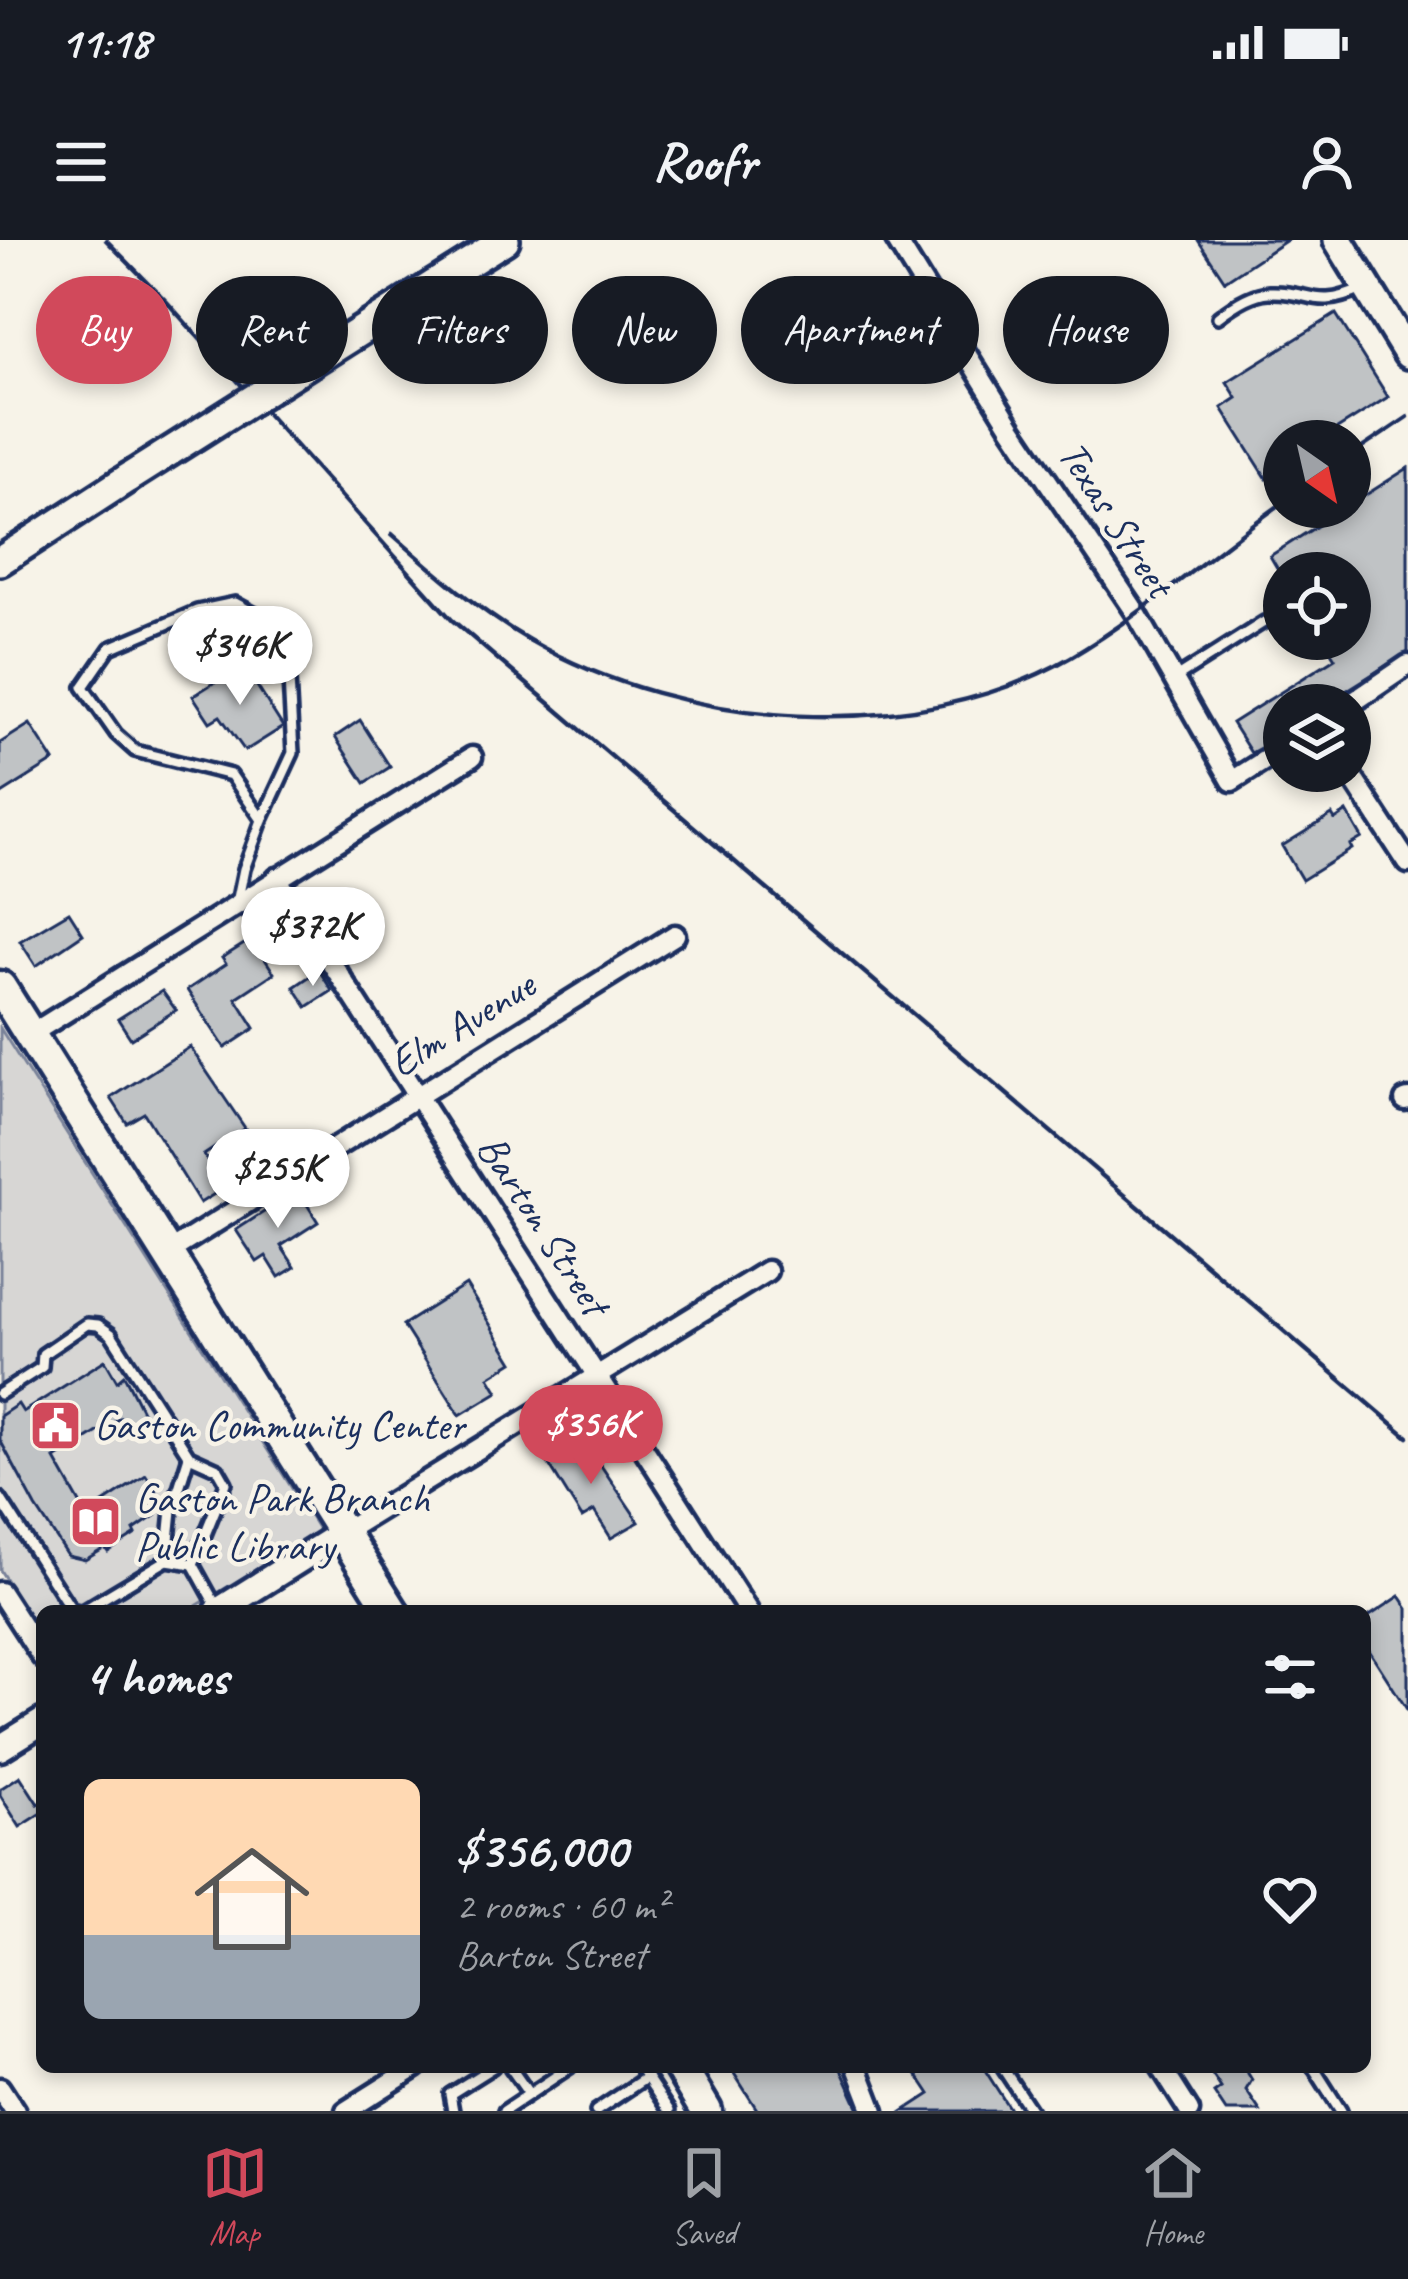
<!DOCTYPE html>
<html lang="en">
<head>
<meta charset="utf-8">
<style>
  body { margin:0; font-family:Caveat,sans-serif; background:#242831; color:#f1f3f6; height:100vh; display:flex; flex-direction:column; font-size:45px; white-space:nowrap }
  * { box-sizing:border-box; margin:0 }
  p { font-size:39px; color:#9ea1a6 }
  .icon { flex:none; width:66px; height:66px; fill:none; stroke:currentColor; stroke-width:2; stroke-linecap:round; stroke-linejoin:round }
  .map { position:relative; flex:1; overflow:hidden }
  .panel { position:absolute; left:36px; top:1365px; width:1335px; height:468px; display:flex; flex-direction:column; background:#171b24; border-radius:18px; box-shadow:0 6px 18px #0003 }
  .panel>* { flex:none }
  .top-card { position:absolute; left:36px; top:36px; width:1338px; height:108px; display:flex; gap:24px }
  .needle { width:78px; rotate:146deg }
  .controls { position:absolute; left:1263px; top:180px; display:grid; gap:24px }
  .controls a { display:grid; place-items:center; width:108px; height:108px; border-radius:50%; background:#171b24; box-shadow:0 6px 18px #0003; font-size:60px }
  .price { position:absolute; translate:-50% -102px; padding:0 27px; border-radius:42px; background:#fff; color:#222; font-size:39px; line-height:78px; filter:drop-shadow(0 3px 6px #0008) }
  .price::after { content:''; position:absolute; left:50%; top:72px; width:36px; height:27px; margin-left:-18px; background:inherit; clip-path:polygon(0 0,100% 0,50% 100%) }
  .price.active { background:#d1495b; color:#fff }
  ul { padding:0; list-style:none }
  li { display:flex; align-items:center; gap:36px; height:300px; padding:0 48px }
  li+li { border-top:3px solid #363941 }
  li span { display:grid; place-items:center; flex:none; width:336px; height:240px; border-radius:18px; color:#555 }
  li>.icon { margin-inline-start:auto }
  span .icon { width:144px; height:144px; fill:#fffc; stroke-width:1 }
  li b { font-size:51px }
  h2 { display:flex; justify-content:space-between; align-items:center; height:144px; padding:0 48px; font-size:51px }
  .tag { padding:0 42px; border-radius:54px; background:#171b24; box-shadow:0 6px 18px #0003; font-size:42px; line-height:108px }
  .tag.active { background:#d1495b; color:#fff }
  .status { display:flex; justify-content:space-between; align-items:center; height:84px; padding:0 60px; background:#171b24; direction:ltr }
  .status svg { height:33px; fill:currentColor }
  header { display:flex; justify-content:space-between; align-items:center; height:156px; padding:0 48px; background:#171b24; font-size:54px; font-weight:700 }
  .tabs { display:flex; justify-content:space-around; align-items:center; height:168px; border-top:3px solid #363941; background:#171b24; font-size:33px; color:#9ea1a6 }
  .tabs a { display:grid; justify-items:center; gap:6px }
  .tabs .active { color:#d1495b }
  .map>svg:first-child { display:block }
</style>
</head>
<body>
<div class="status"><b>11:18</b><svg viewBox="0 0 49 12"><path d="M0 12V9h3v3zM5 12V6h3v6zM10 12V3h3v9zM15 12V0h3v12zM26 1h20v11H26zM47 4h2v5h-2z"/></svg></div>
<header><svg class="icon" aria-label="menu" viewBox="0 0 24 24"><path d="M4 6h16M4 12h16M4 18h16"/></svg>Roofr<svg class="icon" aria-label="person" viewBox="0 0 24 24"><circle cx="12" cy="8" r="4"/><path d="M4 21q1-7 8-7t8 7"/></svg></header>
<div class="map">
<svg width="1408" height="1871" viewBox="0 0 1408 1871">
  <rect width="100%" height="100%" fill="#f7f3e8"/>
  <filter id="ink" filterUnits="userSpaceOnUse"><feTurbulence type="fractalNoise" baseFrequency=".00833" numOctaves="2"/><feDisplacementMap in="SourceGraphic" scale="24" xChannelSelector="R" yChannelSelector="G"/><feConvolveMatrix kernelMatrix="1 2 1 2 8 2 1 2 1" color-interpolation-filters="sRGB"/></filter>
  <g filter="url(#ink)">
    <path fill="#d7d6d4" stroke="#798299" stroke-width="3" d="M0,788L319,1291L188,1371H42V1397L0,1330Z"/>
    <g fill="#c0c3c5" stroke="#1b2f5e" stroke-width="3">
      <path d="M1198,0H1287L1225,41Z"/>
      <path d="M1336,74L1388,157L1318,201H1284V228L1267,239L1222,168L1237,158L1227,142Z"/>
      <path d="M1408,228V412L1341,454L1336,465H1284V495L1251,513L1232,483L1335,418L1323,399H1350V333H1280L1270,316Z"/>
      <path d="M243,424L283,487L245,511L220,476L210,482L193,456Z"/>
      <path d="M360,480L390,527L365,543L335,497Z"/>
      <path d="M30,484L54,521L0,555V503Z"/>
      <path d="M1347,572L1362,598L1350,605L1352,609L1302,640L1282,606L1332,575L1335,580Z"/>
      <path d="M69,672L83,694L36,726L20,701Z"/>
      <path d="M252,699L274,733L236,758L255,788L225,808L187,750L226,724L222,718Z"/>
      <path d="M319,730L332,751L307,767L294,747Z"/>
      <path d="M162,751L176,770L131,799L118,779Z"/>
      <path d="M190,807L245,888L204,915L224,948L200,963L144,873L127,883L111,858Z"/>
      <path d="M298,950L318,982L281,1006L295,1027L279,1037L266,1016L257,1022L236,990Z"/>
      <path d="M466,1045L513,1122L489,1137L498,1152L460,1175L403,1085Z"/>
      <path d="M105,1120L117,1141L124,1135L146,1179L132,1191L120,1178L55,1219L86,1274L146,1235L160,1257L156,1275L134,1290L136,1294L108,1312L105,1308L85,1320L68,1316L36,1267L0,1200V1176L18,1164L23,1172Z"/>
      <path d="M581,1196L639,1282L611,1298L594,1271L582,1278L545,1218Z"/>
      <path d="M1400,1356L1408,1368V1471L1365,1404V1379Z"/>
      <path d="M20,1536L38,1564L42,1562V1573L20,1587L0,1555V1549Z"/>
      <path d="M730,1827H840L860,1871H758Z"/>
      <path d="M912,1827H983L1011,1871H904L930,1854Z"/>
      <path d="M1207,1827H1244L1252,1840L1246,1850L1260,1871H1226L1214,1853L1221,1848Z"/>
    </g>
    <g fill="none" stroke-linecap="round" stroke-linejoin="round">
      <defs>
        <g id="service">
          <path d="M1218,77C1232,66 1251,53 1269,52C1310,50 1315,71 1362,49"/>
          <path d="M1174,439L1264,382"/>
          <path d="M237,663L244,629L262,580L231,535L135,511L116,494L83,447L110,408L197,371L235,363L270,382L288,420L293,513L262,580"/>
          <path d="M0,1154L42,1127L43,1114L87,1084L98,1085L111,1094L189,1216L218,1229L226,1243L193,1324"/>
          <path d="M0,1258L71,1369L79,1371"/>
          <path d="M167,1320L172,1270L189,1216"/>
          <path d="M193,1324L219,1371"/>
          <path d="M82,1371L167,1320L193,1324"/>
          <path d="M510,1827L529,1854"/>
          <path d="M640,1827L669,1871"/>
          <path d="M1002,1827L1031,1871"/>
          <path d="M1313,1827L1341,1871"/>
          <path d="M453,1871L450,1854L493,1827"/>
          <path d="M504,1871L570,1827"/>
          <path d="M596,1871L647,1837"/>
        </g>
        <g id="minor">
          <path d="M896,0L1012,188L1135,371L1232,541L1284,508"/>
          <path d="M1349,465L1408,425"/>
          <path d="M1348,531L1408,623"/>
          <path d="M277,638L748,1371"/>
          <path d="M31,794L472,517"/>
          <path d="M1405,860L1408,859"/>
          <path d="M167,1013L675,695"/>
          <path d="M342,1293L767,1031"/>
          <path d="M0,1352L42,1417"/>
          <path d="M857,1827L874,1871"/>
          <path d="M1161,1827L1189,1871"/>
          <path d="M0,1848L15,1871"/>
          <path d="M346,1871L416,1827"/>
        </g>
        <g id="tertiary">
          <path d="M218,1371L342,1293"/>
          <path d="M0,1508L42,1482"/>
        </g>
        <g id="secondary">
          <path d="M1338,0L1408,114"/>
          <path d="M433,45L505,0"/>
          <path d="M0,321L128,238"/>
        </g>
        <g id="primary">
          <path d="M0,747L392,1371"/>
          <path d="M680,1827L706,1871"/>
        </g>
      </defs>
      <use href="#service" stroke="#1b2f5e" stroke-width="18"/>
      <use href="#minor" stroke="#1b2f5e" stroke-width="27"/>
      <use href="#tertiary" stroke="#1b2f5e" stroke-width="33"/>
      <use href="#secondary" stroke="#1b2f5e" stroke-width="36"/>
      <use href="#primary" stroke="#1b2f5e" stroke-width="39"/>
      <use href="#service" stroke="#f7f3e8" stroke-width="9"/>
      <use href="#minor" stroke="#f7f3e8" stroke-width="18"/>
      <use href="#tertiary" stroke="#f7f3e8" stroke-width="24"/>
      <use href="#secondary" stroke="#f7f3e8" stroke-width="27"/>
      <use href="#primary" stroke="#f7f3e8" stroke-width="30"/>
      <g stroke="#1b2f5e" stroke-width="4.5">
        <path d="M106,0L166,61L452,380L1408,1197"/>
        <path d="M1350,216L1408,177"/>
        <path d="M392,294C435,332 479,371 529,400C681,488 914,508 1071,417C1145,374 1213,311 1284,262"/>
      </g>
      <defs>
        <path id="secondary-bridge" d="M128,238L433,45"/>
      </defs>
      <use href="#secondary-bridge" stroke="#1b2f5e" stroke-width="36" stroke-linecap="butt"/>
      <use href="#secondary-bridge" stroke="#f7f3e8" stroke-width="27"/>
    </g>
  </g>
  <defs>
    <symbol id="civic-square" viewBox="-11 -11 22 22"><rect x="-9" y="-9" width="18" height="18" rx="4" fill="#d1495b" stroke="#f7f3e8"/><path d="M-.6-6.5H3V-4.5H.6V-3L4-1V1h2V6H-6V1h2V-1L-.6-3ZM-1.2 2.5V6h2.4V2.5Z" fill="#fff"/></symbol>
    <symbol id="library-square" viewBox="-11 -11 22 22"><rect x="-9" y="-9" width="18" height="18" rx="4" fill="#d1495b" stroke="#f7f3e8"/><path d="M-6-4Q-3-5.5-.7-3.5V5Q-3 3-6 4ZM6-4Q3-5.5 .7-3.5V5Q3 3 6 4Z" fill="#fff"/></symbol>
  </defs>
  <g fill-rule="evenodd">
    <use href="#civic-square" x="26" y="1156" width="59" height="59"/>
    <use href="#library-square" x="66" y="1252" width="59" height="59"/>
  </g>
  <g text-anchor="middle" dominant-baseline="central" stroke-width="9" stroke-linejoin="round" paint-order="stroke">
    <g font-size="42" fill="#1b2f5e" stroke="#f7f3e8">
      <text transform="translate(1116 279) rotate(57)">Texas Street</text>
      <text transform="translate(462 784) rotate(-32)">Elm Avenue</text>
      <text transform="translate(543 985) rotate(57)">Barton Street</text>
    </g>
    <g font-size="42" fill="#1b2f5e" stroke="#f7f3e8" text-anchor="start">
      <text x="94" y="1185">Gaston Community Center</text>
      <text x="135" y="1258">Gaston Park Branch<tspan x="135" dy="48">Public Library</tspan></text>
    </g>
  </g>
</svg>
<div class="controls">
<a><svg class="needle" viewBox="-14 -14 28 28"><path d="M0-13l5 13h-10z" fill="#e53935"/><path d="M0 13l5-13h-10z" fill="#9ea1a6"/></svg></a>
<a><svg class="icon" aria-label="locate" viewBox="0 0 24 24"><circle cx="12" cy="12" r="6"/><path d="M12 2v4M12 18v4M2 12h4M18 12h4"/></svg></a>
<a><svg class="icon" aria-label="layers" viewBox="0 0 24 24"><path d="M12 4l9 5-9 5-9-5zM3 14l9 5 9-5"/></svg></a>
</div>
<b class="price" style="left:240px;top:468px">$346K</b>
<b class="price" style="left:313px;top:749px">$372K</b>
<b class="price" style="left:278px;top:991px">$255K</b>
<b class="price active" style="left:591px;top:1247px">$356K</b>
<div class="top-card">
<a class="tag active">Buy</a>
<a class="tag">Rent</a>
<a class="tag">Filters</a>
<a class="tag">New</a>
<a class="tag">Apartment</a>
<a class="tag">House</a>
</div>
<section class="panel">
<h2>4 homes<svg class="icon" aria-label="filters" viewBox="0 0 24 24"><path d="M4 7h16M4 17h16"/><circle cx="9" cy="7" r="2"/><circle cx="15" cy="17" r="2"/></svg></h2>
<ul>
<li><span style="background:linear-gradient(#ffd9b3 65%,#9aa5b1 0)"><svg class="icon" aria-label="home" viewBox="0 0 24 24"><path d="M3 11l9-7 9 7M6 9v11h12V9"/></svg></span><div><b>$356,000</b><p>2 rooms · 60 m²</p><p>Barton Street</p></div><svg class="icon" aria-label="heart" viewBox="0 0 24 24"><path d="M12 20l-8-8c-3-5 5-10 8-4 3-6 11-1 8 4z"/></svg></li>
</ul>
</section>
</div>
<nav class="tabs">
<a class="active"><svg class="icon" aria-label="map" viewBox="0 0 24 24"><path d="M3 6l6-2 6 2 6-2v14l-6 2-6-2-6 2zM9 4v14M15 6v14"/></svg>Map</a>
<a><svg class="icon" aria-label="saved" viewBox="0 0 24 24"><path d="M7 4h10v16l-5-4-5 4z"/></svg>Saved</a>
<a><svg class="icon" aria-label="home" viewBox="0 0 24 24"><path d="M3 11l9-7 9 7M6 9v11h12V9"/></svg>Home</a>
</nav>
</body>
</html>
